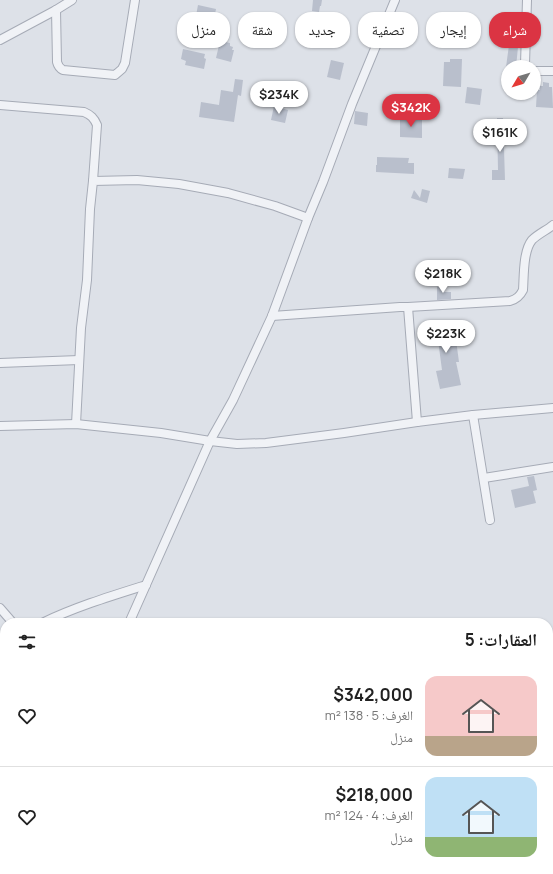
<!DOCTYPE html>
<html lang="ar">
<head>
<meta charset="utf-8">
<style>
  body { margin:0; font-family:Manrope,"Noto Naskh Arabic",sans-serif; background:#f6f6f6; color:#222; direction:rtl; height:100vh; display:flex; flex-direction:column; font-size:15px; white-space:nowrap }
  * { box-sizing:border-box; margin:0 }
  p { font-size:13px; color:#767676 }
  .icon { flex:none; width:22px; height:22px; fill:none; stroke:currentColor; stroke-width:2; stroke-linecap:round; stroke-linejoin:round }
  .map { position:relative; flex:1; overflow:hidden; direction:ltr }
  .sheet { position:absolute; left:0px; top:618px; width:553px; height:256px; display:flex; flex-direction:column; background:#fff; border-radius:16px 16px 0 0; box-shadow:0 1px 3px #0004; direction:rtl }
  .sheet>* { flex:none }
  .guide { position:absolute; left:12px; top:12px; width:529px; height:36px; direction:rtl; display:flex; gap:8px }
  .needle { width:26px; rotate:232deg }
  .controls { position:absolute; left:501px; top:60px; display:grid; gap:8px }
  .controls a { display:grid; place-items:center; width:40px; height:40px; border-radius:50%; background:#fff; box-shadow:0 1px 3px #0004; font-size:20px }
  .price { position:absolute; translate:-50% -34px; padding:0 9px; border-radius:14px; background:#fff; color:#222; font-size:13px; line-height:26px; filter:drop-shadow(0 1px 2px #0008) }
  .price::after { content:''; position:absolute; left:50%; top:24px; width:12px; height:9px; margin-left:-6px; background:inherit; clip-path:polygon(0 0,100% 0,50% 100%) }
  .price.current { background:#db3443; color:#fff }
  ul { padding:0; list-style:none }
  li { display:flex; align-items:center; gap:12px; height:100px; padding:0 16px }
  li+li { border-top:1px solid #e0e0e0 }
  li span { display:grid; place-items:center; flex:none; width:112px; height:80px; border-radius:12px; color:#555 }
  li>.icon { margin-inline-start:auto }
  span .icon { width:48px; height:48px; fill:#fffc; stroke-width:1 }
  li b { font-size:17px }
  h2 { display:flex; justify-content:space-between; align-items:center; height:48px; padding:0 16px; font-size:17px }
  .tag { padding:0 14px; border-radius:16px; background:#fff; box-shadow:0 1px 3px #0004; font-size:14px; line-height:36px }
  .tag.current { background:#db3443; color:#fff }
  .map>svg:first-child { display:block }
</style>
</head>
<body>
<div class="map">
<svg width="553" height="874" viewBox="0 0 553 874">
  <rect width="100%" height="100%" fill="#dde1e8"/>
  <g fill="#b9bfcc">
    <path d="M313,0H322L321,6H320L319,12L312,11Z"/>
    <path d="M198,5L216,9L213,24L195,21Z"/>
    <path d="M510,34H518L516,47H518L516,67H506L509,45H506L507,38H509Z"/>
    <path d="M220,41L230,43V46L233,47L232,50H234L231,62L216,58Z"/>
    <path d="M183,49L205,54L204,58L206,59L204,69L185,65L186,61L181,59Z"/>
    <path d="M450,59H462L461,87L443,86L444,62H450Z"/>
    <path d="M331,60L344,63L340,80L327,77Z"/>
    <path d="M235,79L243,80L241,96L238,95L234,122L199,117L201,102L219,105L221,90L233,92Z"/>
    <path d="M543,82L549,83V87H552L553,108L536,107L537,90H540V86H543Z"/>
    <path d="M467,87L482,89L480,105L465,103Z"/>
    <path d="M274,106L288,110L285,123L271,120Z"/>
    <path d="M355,111L368,113L367,126L354,124Z"/>
    <path d="M400,117L422,119V138L400,137Z"/>
    <path d="M497,118H503L505,180H492V170H498Z"/>
    <path d="M377,157L409,158L408,163H414V174L376,172V165H377Z"/>
    <path d="M449,168L465,169L463,179L448,178Z"/>
    <path d="M422,189L430,191L427,203L411,198L414,190L420,198Z"/>
    <path d="M437,287H444V292H451V299L437,300Z"/>
    <path d="M452,321L454,340H456L459,362H456L461,385L440,389L436,371L442,370L438,340H431L429,323Z"/>
    <path d="M534,476L537,490L533,491L536,503L515,508L511,490L529,486L527,477Z"/>
  </g>
  <g fill="none" stroke-linecap="round" stroke-linejoin="round">
    <defs>
      <g id="minor">
        <path d="M56,10L57,62C58,66 59,68 63,70L115,75L122,69L125,63L135,0"/>
        <path d="M0,40L56,10L72,0"/>
        <path d="M527,67L525,64L527,0"/>
        <path d="M534,71H553"/>
        <path d="M0,105L84,112C91,115 94,118 97,125L93,181"/>
        <path d="M408,307L510,301C517,299 520,296 523,290C524,276 523,251 532,240C538,234 547,230 553,225"/>
        <path d="M272,316L400,307H408L417,422"/>
        <path d="M0,363L79,360"/>
        <path d="M473,415L490,520"/>
        <path d="M76,424L81,328L87,280L90,209L93,181L137,180L179,184L228,193L275,206L308,218"/>
        <path d="M0,426L76,424L161,433L210,441L237,444L266,443L344,433L417,422L473,415L553,408"/>
        <path d="M484,478L553,467"/>
        <path d="M0,608L13,623"/>
        <path d="M42,623C75,607 111,596 146,585"/>
        <path d="M129,623L210,441L233,400L272,316L308,218L323,182L352,104L395,0"/>
        <path d="M548,646L553,645"/>
        <path d="M0,726L5,724"/>
        <path d="M142,869L144,874"/>
        <path d="M538,869L544,874"/>
        <path d="M264,874H284"/>
        <path d="M357,874L506,869"/>
      </g>
    </defs>
    <use href="#minor" stroke="#a6abb6" stroke-width="10"/>
    <use href="#minor" stroke="#f0f2f6" stroke-width="8"/>
  </g>
</svg>
<div class="controls">
<a><svg class="needle" viewBox="-14 -14 28 28"><path d="M0-13l5 13h-10z" fill="#e53935"/><path d="M0 13l5-13h-10z" fill="#767676"/></svg></a>
</div>
<b class="price" style="left:279px;top:115px">$234K</b>
<b class="price current" style="left:411px;top:128px">$342K</b>
<b class="price" style="left:500px;top:153px">$161K</b>
<b class="price" style="left:443px;top:294px">$218K</b>
<b class="price" style="left:446px;top:354px">$223K</b>
<div class="guide">
<a class="tag current">شراء</a>
<a class="tag">إيجار</a>
<a class="tag">تصفية</a>
<a class="tag">جديد</a>
<a class="tag">شقة</a>
<a class="tag">منزل</a>
</div>
<section class="sheet">
<h2>العقارات: 5<svg class="icon" aria-label="filters" viewBox="0 0 24 24"><path d="M4 7h16M4 17h16"/><circle cx="9" cy="7" r="2"/><circle cx="15" cy="17" r="2"/></svg></h2>
<ul>
<li><span style="background:linear-gradient(#f6c9c9 75%,#b9a48a 0)"><svg class="icon" aria-label="home" viewBox="0 0 24 24"><path d="M3 11l9-7 9 7M6 9v11h12V9"/></svg></span><div><b>$342,000</b><p>الغرف: 5 · 138 m²</p><p>منزل</p></div><svg class="icon" aria-label="heart" viewBox="0 0 24 24"><path d="M12 20l-8-8c-3-5 5-10 8-4 3-6 11-1 8 4z"/></svg></li>
<li><span style="background:linear-gradient(#bfe0f5 75%,#8fb573 0)"><svg class="icon" aria-label="home" viewBox="0 0 24 24"><path d="M3 11l9-7 9 7M6 9v11h12V9"/></svg></span><div><b>$218,000</b><p>الغرف: 4 · 124 m²</p><p>منزل</p></div><svg class="icon" aria-label="heart" viewBox="0 0 24 24"><path d="M12 20l-8-8c-3-5 5-10 8-4 3-6 11-1 8 4z"/></svg></li>
</ul>
</section>
</div>
</body>
</html>
